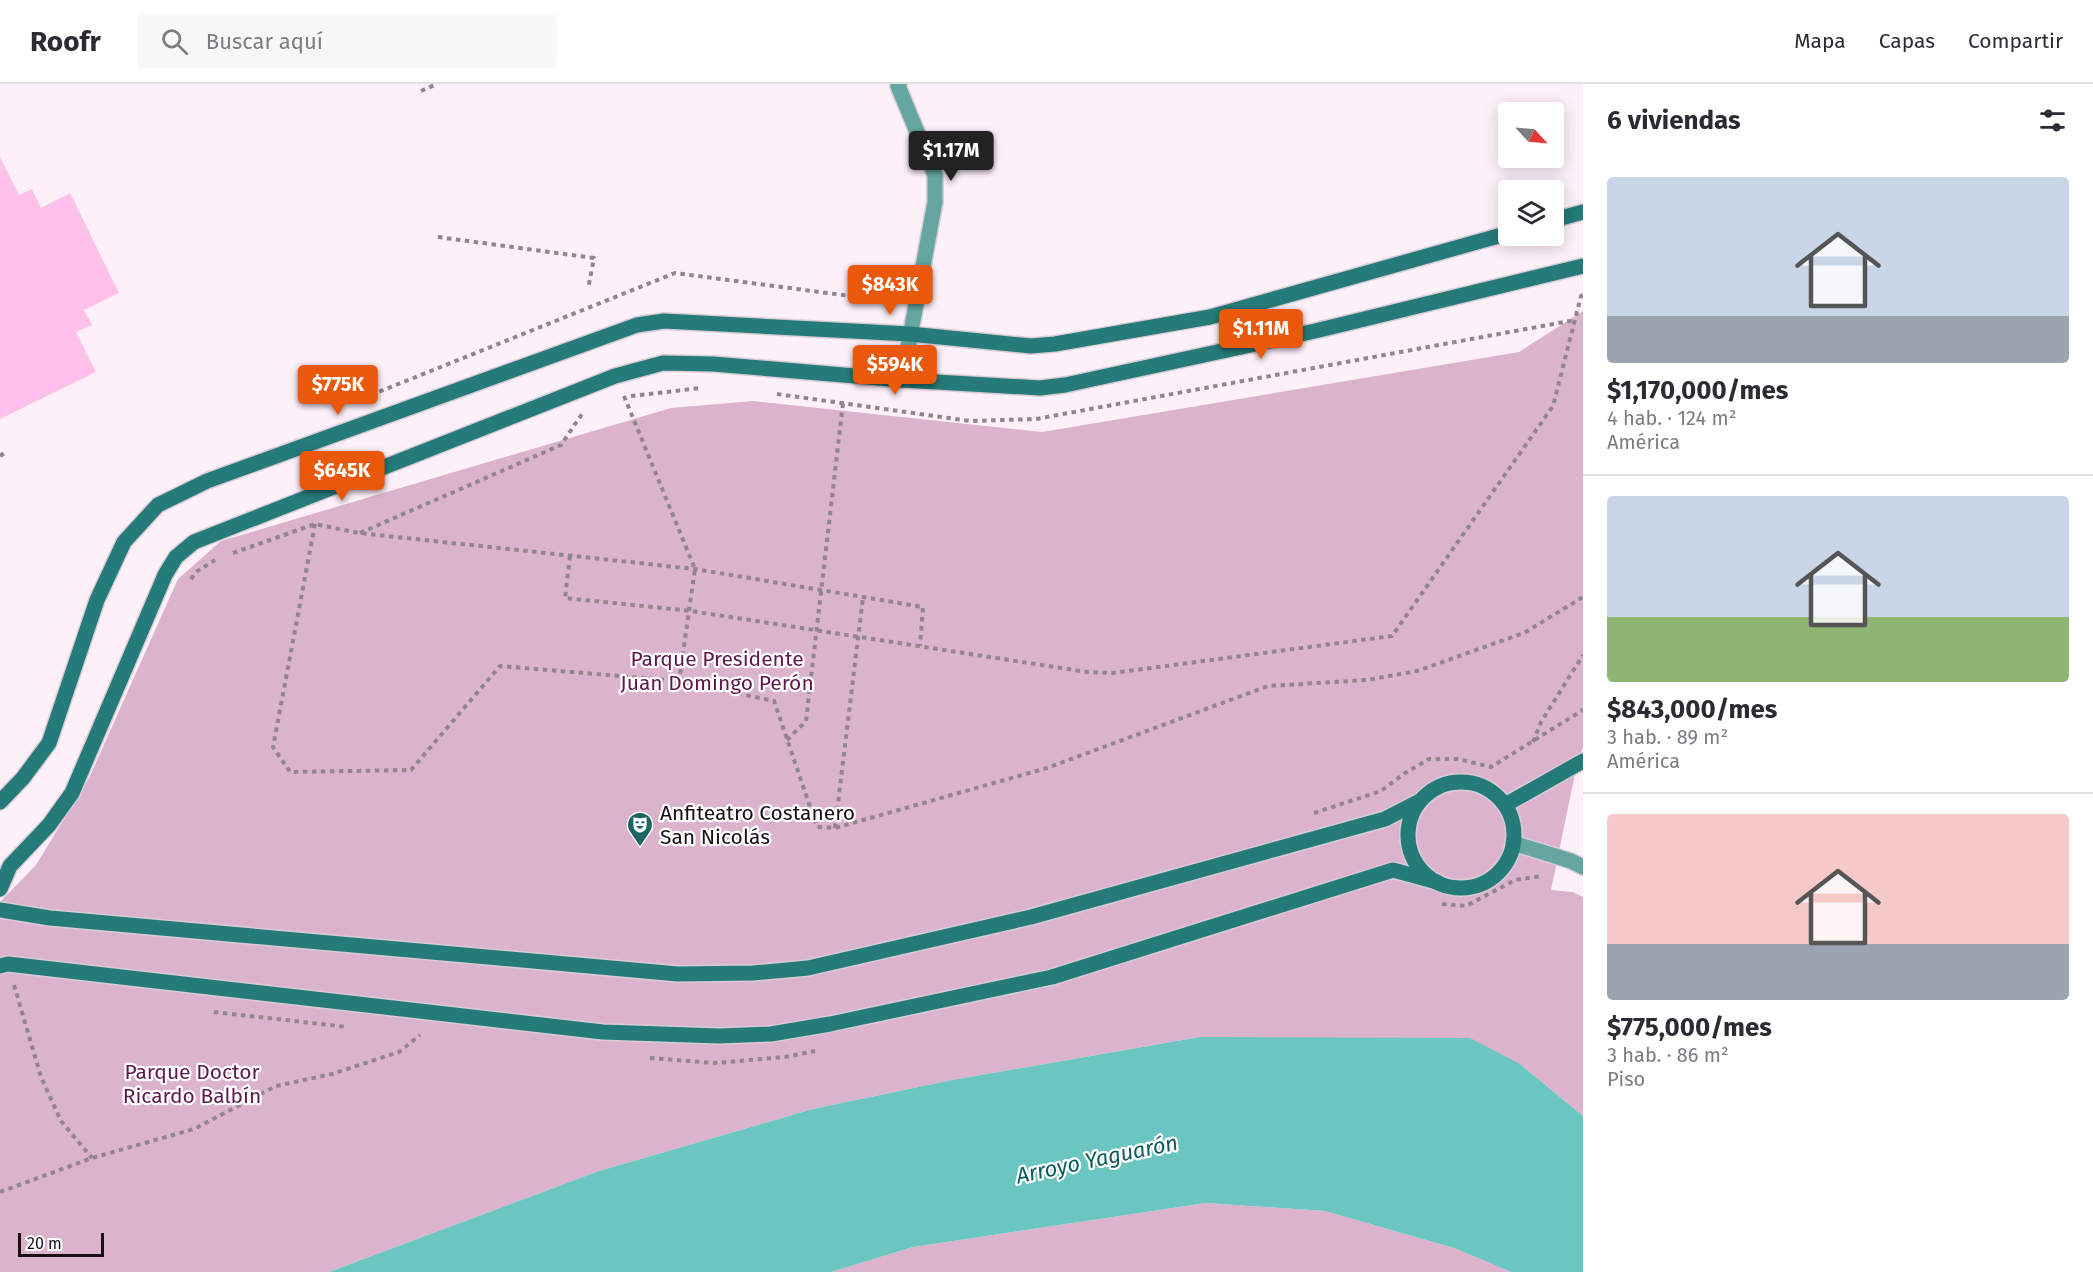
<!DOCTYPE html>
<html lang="es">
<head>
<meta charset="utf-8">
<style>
  body { margin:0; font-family:"Fira Sans",sans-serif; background:#f7f7f7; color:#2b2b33; height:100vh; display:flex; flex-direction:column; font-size:22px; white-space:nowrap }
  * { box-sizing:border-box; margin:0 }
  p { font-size:20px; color:#7c7c81 }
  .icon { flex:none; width:33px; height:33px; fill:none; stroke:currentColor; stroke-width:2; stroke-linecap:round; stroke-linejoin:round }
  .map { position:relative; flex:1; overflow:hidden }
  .side { display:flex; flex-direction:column; background:#fff; width:510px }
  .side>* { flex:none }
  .needle { width:39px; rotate:116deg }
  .controls { position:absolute; left:1498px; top:18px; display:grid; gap:12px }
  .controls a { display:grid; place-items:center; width:66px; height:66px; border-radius:6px; background:#fff; box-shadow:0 3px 15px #0003; font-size:30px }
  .scale { position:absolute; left:18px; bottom:15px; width:86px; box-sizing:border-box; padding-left:6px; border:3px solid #1a0f17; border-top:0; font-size:16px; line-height:21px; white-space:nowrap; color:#1a0f17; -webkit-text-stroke:4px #fff; paint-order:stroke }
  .price { position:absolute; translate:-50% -51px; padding:0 14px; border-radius:6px; background:#ea580c; color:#fff; font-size:20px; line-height:39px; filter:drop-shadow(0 2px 3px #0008) }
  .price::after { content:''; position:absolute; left:50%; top:36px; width:18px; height:14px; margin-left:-9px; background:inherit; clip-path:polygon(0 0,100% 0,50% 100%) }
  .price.current { background:#222; color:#fff }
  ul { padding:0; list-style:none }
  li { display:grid; align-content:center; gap:12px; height:318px; padding:0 24px }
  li+li { border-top:2px solid #e1e1e2 }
  li span { display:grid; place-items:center; height:186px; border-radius:6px; color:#555 }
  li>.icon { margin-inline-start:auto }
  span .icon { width:108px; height:108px; fill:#fffc; stroke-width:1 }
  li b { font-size:26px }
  h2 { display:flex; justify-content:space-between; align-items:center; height:72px; padding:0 24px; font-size:26px }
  header { display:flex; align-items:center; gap:36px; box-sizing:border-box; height:84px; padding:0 30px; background:#fff; border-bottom:2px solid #e1e1e2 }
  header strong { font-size:28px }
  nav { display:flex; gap:33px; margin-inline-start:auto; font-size:21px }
  .search { width:420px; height:54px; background:#f7f7f7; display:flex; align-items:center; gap:15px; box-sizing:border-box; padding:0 21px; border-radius:6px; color:#7c7c81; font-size:22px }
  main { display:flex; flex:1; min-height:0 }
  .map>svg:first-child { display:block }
</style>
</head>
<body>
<header>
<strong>Roofr</strong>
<div class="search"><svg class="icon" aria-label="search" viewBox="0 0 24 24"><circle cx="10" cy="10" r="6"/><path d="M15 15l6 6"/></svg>Buscar aquí</div>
<nav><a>Mapa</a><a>Capas</a><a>Compartir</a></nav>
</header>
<main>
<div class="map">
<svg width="1583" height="1188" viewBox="0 0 1583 1188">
  <rect width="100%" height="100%" fill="#fef0f9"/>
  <g fill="#dcb3cd">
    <path d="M1583,227V663L1577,680L1551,806L1573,808L1583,813V1032L1520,980L1200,953L952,996L813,1025L599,1087L329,1188H0V818L36,781L89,694L178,495L221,457L671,324L753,317L1042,348L1519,268Z"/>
    <path d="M1206,1119L1325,1127L1454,1164L1511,1188H831L913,1163Z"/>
  </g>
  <path fill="#6bc6c2" d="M1200,953L1470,954L1520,980L1583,1032V1188H1511L1454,1164L1325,1127L1206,1119L913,1163L831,1188H329L599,1087L813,1025L952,996Z"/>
  <path fill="#fec0e8" d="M0,73L19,111L32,105L41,124L70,109L119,209L84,226L92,241L76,248L96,288L0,335Z"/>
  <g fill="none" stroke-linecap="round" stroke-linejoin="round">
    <defs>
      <g id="street">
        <path d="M899,0L898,2L935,91V118L902,296"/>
        <path d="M1513,759L1571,777L1583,783"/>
      </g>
      <g id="secondary">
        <path d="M1554,136L1583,128"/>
        <circle cx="1461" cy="751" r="53"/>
        <path d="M0,718L23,694L49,659L97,516L124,458L158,421L207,397L637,241L664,237L910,250L1031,262L1055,260L1210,233L1509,149"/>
        <path d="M1505,721L1583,677"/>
        <path d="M0,805L10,782L49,741L72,709L165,491L176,473L194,458L615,292L663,279L713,280L902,296L1040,304L1065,301L1315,247L1583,182"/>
        <path d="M0,826L50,834L678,890L753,889L808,884L1031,833L1385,735L1418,718"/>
        <path d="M0,882L8,880L603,948L719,952L771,950L830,940L1052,893L1393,786L1437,798"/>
      </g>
    </defs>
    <use href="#street" stroke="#daccd5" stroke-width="18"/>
    <use href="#secondary" stroke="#daccd5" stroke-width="18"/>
    <g stroke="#92868e" stroke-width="4" stroke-dasharray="4.5 4.5" stroke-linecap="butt">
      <path d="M421,7L437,0"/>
      <path d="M438,153L594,174L588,205"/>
      <path d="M777,310L970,337L1036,335L1575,236"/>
      <path d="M371,311L675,189L873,215"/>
      <path d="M624,312L695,485L679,597L774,617L817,743L835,744L1047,684L1268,602L1367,596L1417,587L1524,549L1583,513"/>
      <path d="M631,312L701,304"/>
      <path d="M0,372L6,368"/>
      <path d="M315,440L273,663L290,688L411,686L500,582L679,597"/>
      <path d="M360,449L561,361L582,330"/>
      <path d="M233,469L315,440L359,449L695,485L923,523L920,562"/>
      <path d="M570,472L565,514L691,527L1087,588L1113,589L1392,552L1553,322L1581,212L1583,211"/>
      <path d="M191,495L196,488L215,476"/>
      <path d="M787,656L806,637L843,319"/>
      <path d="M1533,658L1541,638L1583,571"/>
      <path d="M1314,729L1381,707L1405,689L1429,675H1458L1491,683L1583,626"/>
      <path d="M835,744L863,513"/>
      <path d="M1442,820L1466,822L1515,796L1542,792"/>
      <path d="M14,901L41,993L61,1037L92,1074"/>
      <path d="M214,928L347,943"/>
      <path d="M650,974L715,979L785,973L815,967"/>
      <path d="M0,1108L92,1074L194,1045L276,1002L332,990L399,968L420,951"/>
    </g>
    <use href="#street" stroke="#65a6a3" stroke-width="15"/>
    <use href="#secondary" stroke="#247b79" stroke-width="15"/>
  </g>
  <defs>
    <symbol id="theatre-pin" viewBox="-11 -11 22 30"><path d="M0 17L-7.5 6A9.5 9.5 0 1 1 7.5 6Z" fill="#1a6765" stroke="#fff"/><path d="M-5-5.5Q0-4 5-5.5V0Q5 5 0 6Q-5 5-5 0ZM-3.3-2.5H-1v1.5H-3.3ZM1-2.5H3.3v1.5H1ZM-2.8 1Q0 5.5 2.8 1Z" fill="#fff"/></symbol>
  </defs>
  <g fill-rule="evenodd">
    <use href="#theatre-pin" x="625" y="726" width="30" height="40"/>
  </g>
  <g text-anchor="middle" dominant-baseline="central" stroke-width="4.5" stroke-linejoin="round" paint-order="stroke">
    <g font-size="21" fill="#5e184c" stroke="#fff">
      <text x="717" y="575">Parque Presidente<tspan x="717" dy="24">Juan Domingo Perón</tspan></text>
      <text x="192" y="988">Parque Doctor<tspan x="192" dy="24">Ricardo Balbín</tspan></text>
    </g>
    <g font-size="21" fill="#1a0f17" stroke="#fff" text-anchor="start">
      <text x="660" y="729">Anfiteatro Costanero<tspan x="660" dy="24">San Nicolás</tspan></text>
    </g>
    <g font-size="22" font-style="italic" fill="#0d5d5b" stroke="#fff">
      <text transform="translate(1097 1075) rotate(-12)">Arroyo Yaguarón</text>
    </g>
  </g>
</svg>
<div class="controls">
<a><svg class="needle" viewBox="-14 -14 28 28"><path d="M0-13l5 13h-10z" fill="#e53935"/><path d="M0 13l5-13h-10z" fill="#7c7c81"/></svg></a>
<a><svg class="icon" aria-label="layers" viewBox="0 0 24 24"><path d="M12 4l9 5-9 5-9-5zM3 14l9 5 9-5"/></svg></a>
</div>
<div class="scale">20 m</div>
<b class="price current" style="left:951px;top:98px">$1.17M</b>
<b class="price" style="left:890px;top:232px">$843K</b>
<b class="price" style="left:1261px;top:276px">$1.11M</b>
<b class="price" style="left:895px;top:312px">$594K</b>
<b class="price" style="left:338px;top:332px">$775K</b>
<b class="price" style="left:342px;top:418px">$645K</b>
</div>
<section class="side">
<h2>6 viviendas<svg class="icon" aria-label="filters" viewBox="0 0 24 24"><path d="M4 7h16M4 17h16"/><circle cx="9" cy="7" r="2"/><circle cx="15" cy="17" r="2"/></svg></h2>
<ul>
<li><span style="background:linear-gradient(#c9d6e8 75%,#9aa5b1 0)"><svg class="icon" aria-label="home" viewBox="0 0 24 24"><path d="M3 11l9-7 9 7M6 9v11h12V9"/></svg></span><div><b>$1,170,000/mes</b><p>4 hab. · 124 m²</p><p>América</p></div></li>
<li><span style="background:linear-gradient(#c9d6e8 65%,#8fb573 0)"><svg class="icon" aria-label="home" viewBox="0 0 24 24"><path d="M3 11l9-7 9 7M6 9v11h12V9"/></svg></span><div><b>$843,000/mes</b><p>3 hab. · 89 m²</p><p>América</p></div></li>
<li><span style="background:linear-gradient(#f6c9c9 70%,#9aa5b1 0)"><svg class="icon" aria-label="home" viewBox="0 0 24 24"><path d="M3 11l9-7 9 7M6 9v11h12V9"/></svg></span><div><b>$775,000/mes</b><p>3 hab. · 86 m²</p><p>Piso</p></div></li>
</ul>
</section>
</main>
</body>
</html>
